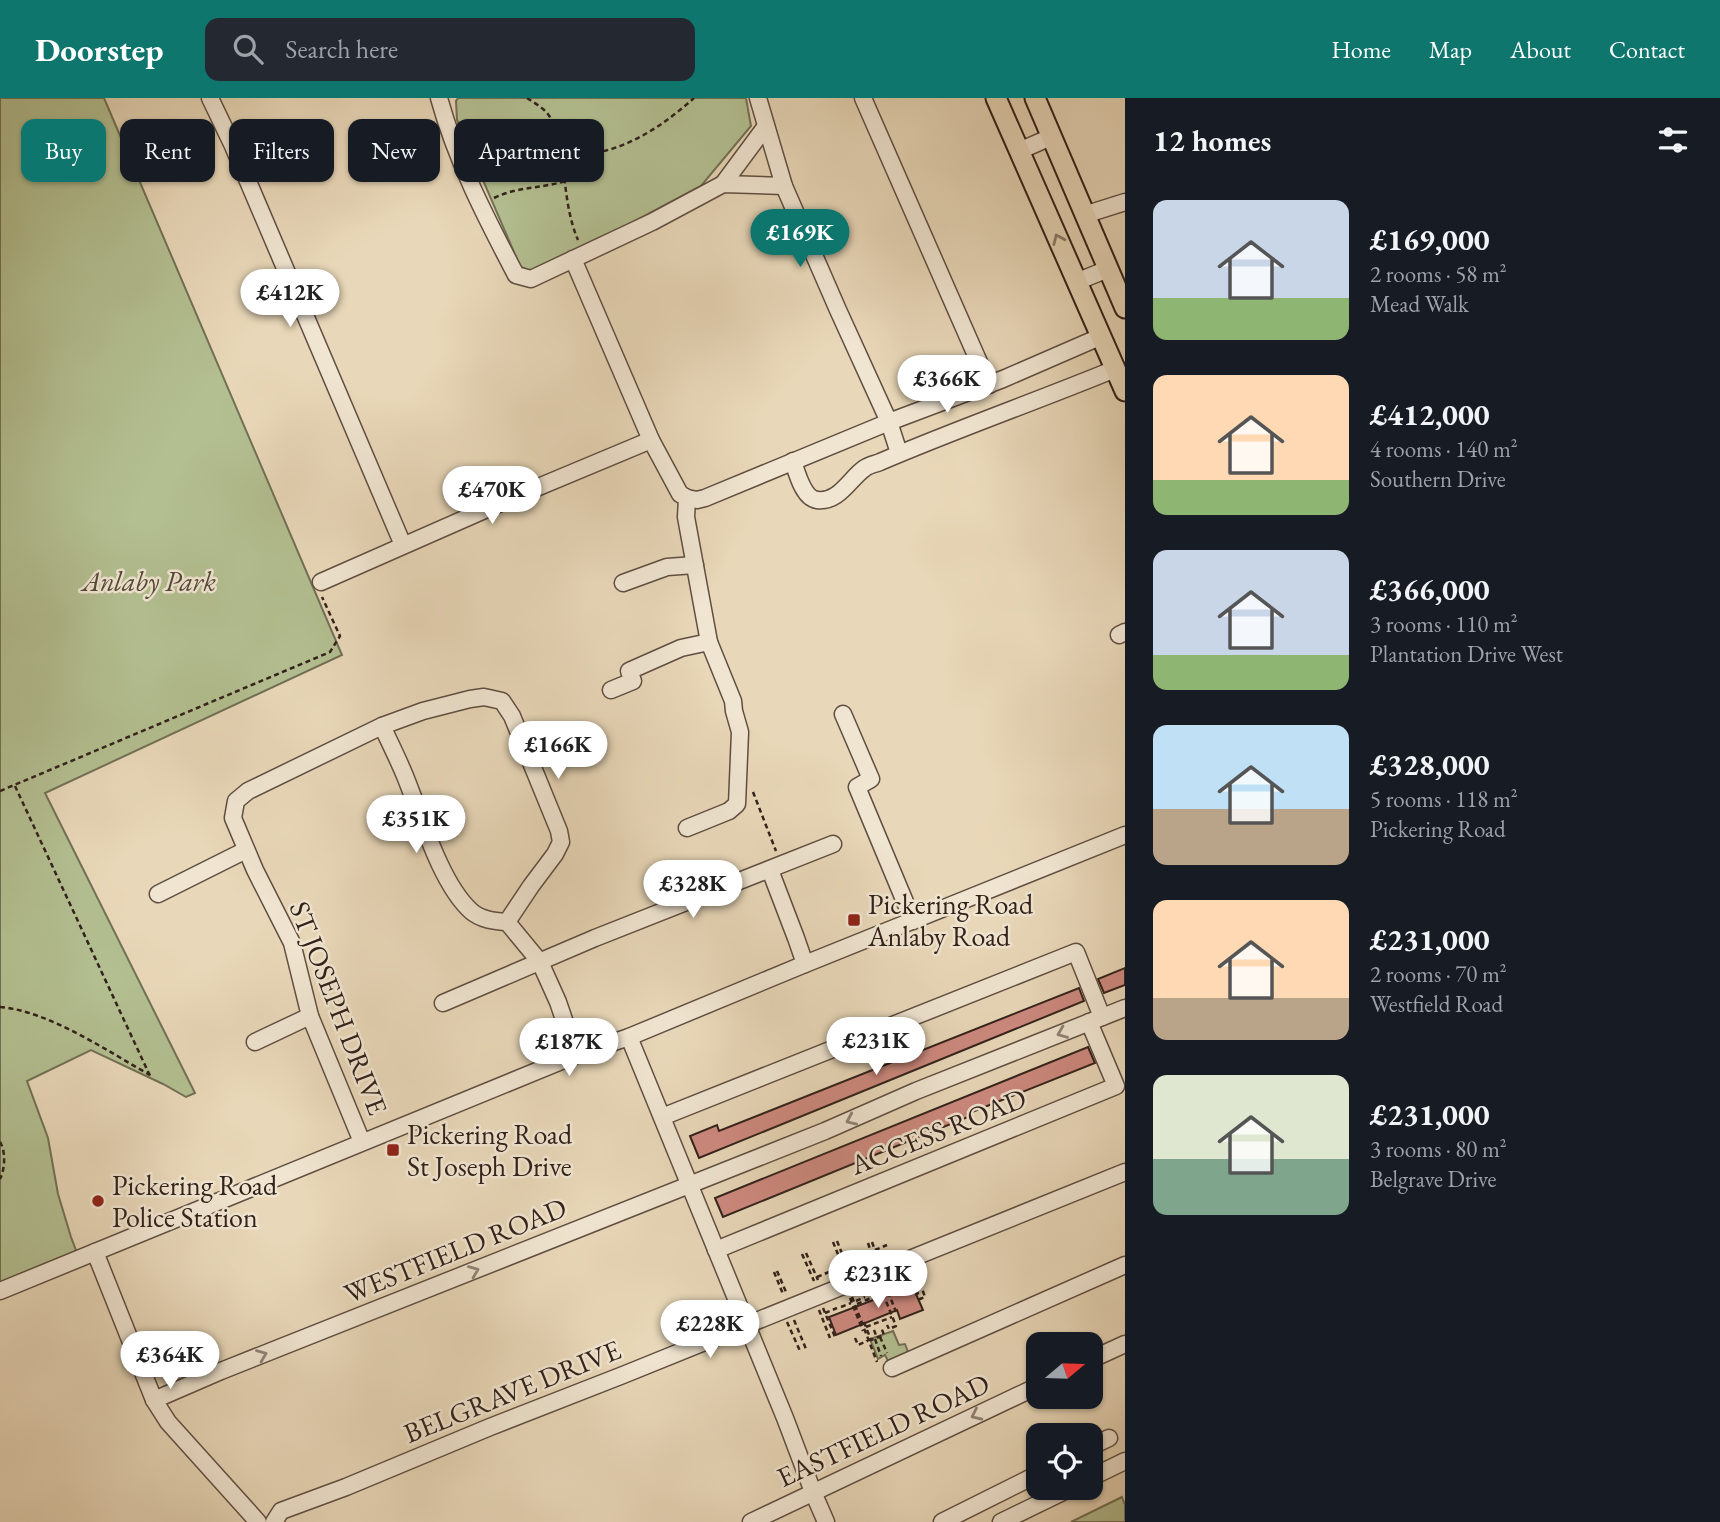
<!DOCTYPE html>
<html lang="en">
<head>
<meta charset="utf-8">
<style>
  body { margin:0; font-family:"EB Garamond",serif; background:#242831; color:#f1f3f6; height:100vh; display:flex; flex-direction:column; font-size:26px; white-space:nowrap }
  * { box-sizing:border-box; margin:0 }
  p { font-size:23px; color:#9ea1a6 }
  .icon { flex:none; width:38px; height:38px; fill:none; stroke:currentColor; stroke-width:2; stroke-linecap:round; stroke-linejoin:round }
  .map { position:relative; flex:1; overflow:hidden }
  .panel { display:flex; flex-direction:column; background:#171b24; width:595px }
  .panel>* { flex:none }
  .hud { position:absolute; left:21px; top:21px; width:665px; height:63px; display:flex; gap:14px }
  .needle { width:46px; rotate:71deg }
  .tools { position:absolute; left:1026px; top:1234px; display:grid; gap:14px }
  .tools a { display:grid; place-items:center; width:77px; height:77px; border-radius:14px; background:#171b24; box-shadow:0 2px 5px #0004; font-size:35px }
  .price { position:absolute; translate:-50% -60px; padding:0 16px; border-radius:24px; background:#fff; color:#222; font-size:23px; line-height:46px; filter:drop-shadow(0 2px 4px #0008) }
  .price::after { content:''; position:absolute; left:50%; top:42px; width:21px; height:16px; margin-left:-10px; background:inherit; clip-path:polygon(0 0,100% 0,50% 100%) }
  .price.selected { background:#0f766e; color:#fff }
  ul { padding:0; list-style:none }
  li { display:flex; align-items:center; gap:21px; height:175px; padding:0 28px }
  li span { display:grid; place-items:center; flex:none; width:196px; height:140px; border-radius:14px; color:#555 }
  li>.icon { margin-inline-start:auto }
  span .icon { width:84px; height:84px; fill:#fffc; stroke-width:1 }
  li b { font-size:30px }
  h2 { display:flex; justify-content:space-between; align-items:center; height:84px; padding:0 28px; font-size:30px }
  .tag { padding:0 24px; border-radius:14px; background:#171b24; box-shadow:0 2px 5px #0004; font-size:24px; line-height:63px }
  .tag.selected { background:#0f766e; color:#fff }
  header { display:flex; align-items:center; gap:42px; box-sizing:border-box; height:98px; padding:0 35px; background:#0f766e; color:#fff }
  header strong { font-size:33px }
  nav { display:flex; gap:38px; margin-inline-start:auto; font-size:24px }
  .search { width:490px; height:63px; background:#242831; display:flex; align-items:center; gap:18px; box-sizing:border-box; padding:0 24px; border-radius:14px; color:#9ea1a6; font-size:26px }
  main { display:flex; flex:1; min-height:0 }
  .map>svg:first-child { display:block }
</style>
</head>
<body>
<header>
<strong>Doorstep</strong>
<div class="search"><svg class="icon" aria-label="search" viewBox="0 0 24 24"><circle cx="10" cy="10" r="6"/><path d="M15 15l6 6"/></svg>Search here</div>
<nav><a>Home</a><a>Map</a><a>About</a><a>Contact</a></nav>
</header>
<main>
<div class="map">
<svg width="1125" height="1424" viewBox="0 0 1125 1424">
  <rect width="100%" height="100%" fill="#e8d7b8"/>
  <filter id="stains"><feTurbulence type="fractalNoise" baseFrequency=".00286" numOctaves="4"/><feColorMatrix values="0 0 0 0 .2 0 0 0 0 .09 0 0 0 0 .02 0 0 0 .5 -.17"/></filter>
  <radialGradient id="worn" r=".72"><stop offset=".6" stop-color="#630" stop-opacity="0"/><stop offset="1" stop-color="#630" stop-opacity=".3"/></radialGradient>
  <g fill="#b3bf91" stroke="#727056" stroke-width="2">
    <path d="M0,0H104L342,557L45,695L195,995L186,999L163,986L91,952L27,983L48,1040L58,1096L71,1139L77,1155L0,1187Z"/>
    <path d="M458,0H746L751,28L701,88L586,149L532,175L520,168L457,22L456,3Z"/>
    <path d="M893,1233L899,1247L905,1246L908,1254L888,1263L885,1257L878,1261L870,1241Z"/>
    <path d="M1122,1399L1125,1407V1424H1071Z"/>
  </g>
  <g fill="#cd897f" stroke="#32211a" stroke-width="2">
    <path d="M1125,870V887L1104,895L1098,881Z"/>
    <path d="M1079,890L1084,903L699,1060L690,1038L717,1027L719,1033Z"/>
    <path d="M1088,949L1095,965L967,1016L968,1019L723,1119L715,1100Z"/>
    <path d="M912,1187L923,1212L900,1221L897,1212L836,1237L829,1219Z"/>
  </g>
  <g fill="none" stroke-linecap="round" stroke-linejoin="round">
    <defs>
      <g id="minor">
        <path d="M210,0L233,48L403,447"/>
        <path d="M439,0C456,62 486,120 516,177L531,181L652,124L723,86L784,88"/>
        <path d="M758,0L784,88L838,212L889,324L899,355"/>
        <path d="M863,0L989,287"/>
        <path d="M1019,53L1051,39"/>
        <path d="M723,86L766,28"/>
        <path d="M1084,117L1125,104"/>
        <path d="M573,161L651,342L680,396L687,400L686,419L709,544L733,603L734,613L740,634L737,706L729,713L687,730"/>
        <path d="M1076,184L1108,171"/>
        <path d="M793,363C797,375 803,400 817,402C839,405 850,380 865,370C869,367 875,366 880,364C957,331 1037,303 1115,271"/>
        <path d="M687,400L697,402L705,400L889,324L1003,281L1102,238"/>
        <path d="M321,484L505,403L651,342"/>
        <path d="M623,485L667,469L695,467"/>
        <path d="M1119,537L1125,534"/>
        <path d="M611,592L633,583L629,573L681,550L709,544"/>
        <path d="M843,616L871,681L857,689L913,823"/>
        <path d="M382,628C390,645 398,661 405,678C421,717 440,785 471,813C481,822 495,823 507,824"/>
        <path d="M770,772L796,840L805,866"/>
        <path d="M158,796L246,752"/>
        <path d="M443,905L595,840L833,746"/>
        <path d="M629,939L785,1320L813,1394L826,1424"/>
        <path d="M255,944L310,918"/>
        <path d="M662,1019L1076,854L1102,919"/>
        <path d="M362,1044L310,918L292,845L255,772L233,720L236,703L248,693L382,628L423,613L470,601L484,599L502,603L512,618L559,733L561,744L555,756L531,788L507,824L540,864L558,904L576,957"/>
        <path d="M716,1152L1116,988L1089,924"/>
        <path d="M95,1154L154,1302L168,1324L258,1424"/>
        <path d="M0,1193L576,957L629,939L805,866L1125,737"/>
        <path d="M1090,1262L1125,1246"/>
        <path d="M892,1270L1125,1167"/>
        <path d="M154,1302L221,1273L825,1033L916,993L1125,910"/>
        <path d="M1090,1349L1109,1340"/>
        <path d="M1090,1380L1125,1363"/>
        <path d="M274,1424L281,1413L346,1389L490,1329L623,1277L1125,1074"/>
        <path d="M751,1424L1038,1288"/>
        <path d="M942,1424L1038,1376"/>
        <path d="M1001,1424L1071,1390"/>
      </g>
      <g id="major">
        <path d="M996,0L1125,293"/>
        <path d="M1035,0L1125,210"/>
      </g>
    </defs>
    <use href="#minor" stroke="#604e42" stroke-width="19"/>
    <use href="#major" stroke="#32211a" stroke-width="23"/>
    <g stroke="#32211a" stroke-width="2.5" stroke-dasharray="5 3.5" stroke-linecap="butt">
      <path d="M527,0C536,6 546,11 551,21C556,29 557,38 559,47C566,79 565,112 578,142"/>
      <path d="M561,55C572,55 583,56 594,55C632,49 666,25 694,0"/>
      <path d="M494,100C519,88 540,91 565,83"/>
      <path d="M15,688L151,980"/>
      <path d="M0,693L330,554L340,538L322,499"/>
      <path d="M753,694L776,753"/>
      <path d="M0,909C49,913 107,953 150,977"/>
      <path d="M0,1044C6,1054 5,1071 0,1081"/>
      <path d="M837,1143L848,1170"/>
      <path d="M833,1144L844,1171"/>
      <path d="M872,1144L877,1158"/>
      <path d="M868,1145L873,1160"/>
      <path d="M875,1152L887,1147"/>
      <path d="M806,1155L818,1182"/>
      <path d="M802,1156L814,1183"/>
      <path d="M862,1157L871,1153"/>
      <path d="M846,1163L856,1159"/>
      <path d="M777,1173L786,1194"/>
      <path d="M833,1173L843,1169"/>
      <path d="M774,1174L783,1196"/>
      <path d="M910,1176L920,1201L925,1199L916,1174"/>
      <path d="M817,1179L829,1174"/>
      <path d="M885,1186L896,1214"/>
      <path d="M880,1188L896,1228L889,1231L887,1227"/>
      <path d="M887,1190L896,1186"/>
      <path d="M872,1196L882,1192"/>
      <path d="M852,1199L877,1264"/>
      <path d="M850,1200L863,1233"/>
      <path d="M856,1203L865,1199"/>
      <path d="M857,1206L883,1195"/>
      <path d="M841,1209L851,1205"/>
      <path d="M823,1210L835,1239"/>
      <path d="M819,1212L830,1240"/>
      <path d="M825,1215L837,1210"/>
      <path d="M794,1222L806,1251"/>
      <path d="M787,1224L800,1253"/>
      <path d="M864,1224L871,1242L884,1237L881,1229"/>
      <path d="M866,1229L892,1219"/>
      <path d="M874,1232L877,1240"/>
      <path d="M880,1239L887,1255"/>
      <path d="M855,1240L858,1247L867,1243V1242"/>
      <path d="M875,1241L881,1258"/>
    </g>
    <use href="#minor" stroke="#f0e5d1" stroke-width="16"/>
    <use href="#major" stroke="#e8d7b8" stroke-width="19"/>
  </g>
  <defs><path id="oneway-chevron" d="M-2-3.5L2.5 0L-2 3.5" fill="none" stroke-width="1.6" stroke-linecap="round" stroke-linejoin="round" transform="scale(1.75)"/></defs>
  <use stroke="#8d7c69" href="#oneway-chevron" transform="translate(1058 141) rotate(-114)"/>
  <g stroke="#918376">
    <use href="#oneway-chevron" transform="translate(1062 935) rotate(158)"/>
    <use href="#oneway-chevron" transform="translate(851 1022) rotate(156)"/>
    <use href="#oneway-chevron" transform="translate(474 1173) rotate(-22)"/>
    <use href="#oneway-chevron" transform="translate(262 1257) rotate(-22)"/>
    <use href="#oneway-chevron" transform="translate(976 1317) rotate(155)"/>
  </g>
  <g fill="#8f2418" stroke="#f0e5d1" stroke-width="2.5">
    <rect x="847" y="815" width="14" height="14" rx="3.5"/>
    <rect x="386" y="1045" width="14" height="14" rx="3.5"/>
    <circle cx="98" cy="1103" r="7"/>
  </g>
  <g text-anchor="middle" dominant-baseline="central" stroke-width="5" stroke-linejoin="round" paint-order="stroke">
    <g font-size="28" font-style="italic" fill="#524838" stroke="#f0e5d1">
      <text x="149" y="483">Anlaby Park</text>
    </g>
    <g font-size="28" fill="#32211a" stroke="#f0e5d1" text-anchor="start">
      <text x="868" y="806">Pickering Road<tspan x="868" dy="32">Anlaby Road</tspan></text>
      <text x="407" y="1036">Pickering Road<tspan x="407" dy="32">St Joseph Drive</tspan></text>
      <text x="112" y="1087">Pickering Road<tspan x="112" dy="32">Police Station</tspan></text>
    </g>
    <g font-size="28" fill="#32211a" stroke="#f0e5d1">
      <text transform="translate(339 910) rotate(69)">ST JOSEPH DRIVE</text>
      <text transform="translate(938 1033) rotate(-22)">ACCESS ROAD</text>
      <text transform="translate(455 1152) rotate(-22)">WESTFIELD ROAD</text>
      <text transform="translate(512 1293) rotate(-22)">BELGRAVE DRIVE</text>
      <text transform="translate(883 1332) rotate(-25)">EASTFIELD ROAD</text>
    </g>
  </g>
  <rect width="100%" height="100%" filter="url(#stains)"/>
  <rect width="100%" height="100%" fill="url(#worn)"/>
</svg>
<div class="tools">
<a><svg class="needle" viewBox="-14 -14 28 28"><path d="M0-13l5 13h-10z" fill="#e53935"/><path d="M0 13l5-13h-10z" fill="#9ea1a6"/></svg></a>
<a><svg class="icon" aria-label="locate" viewBox="0 0 24 24"><circle cx="12" cy="12" r="6"/><path d="M12 2v4M12 18v4M2 12h4M18 12h4"/></svg></a>
</div>
<b class="price selected" style="left:800px;top:171px">£169K</b>
<b class="price" style="left:290px;top:231px">£412K</b>
<b class="price" style="left:947px;top:317px">£366K</b>
<b class="price" style="left:492px;top:428px">£470K</b>
<b class="price" style="left:558px;top:683px">£166K</b>
<b class="price" style="left:416px;top:757px">£351K</b>
<b class="price" style="left:693px;top:822px">£328K</b>
<b class="price" style="left:876px;top:979px">£231K</b>
<b class="price" style="left:569px;top:980px">£187K</b>
<b class="price" style="left:878px;top:1212px">£231K</b>
<b class="price" style="left:710px;top:1262px">£228K</b>
<b class="price" style="left:170px;top:1293px">£364K</b>
<div class="hud">
<a class="tag selected">Buy</a>
<a class="tag">Rent</a>
<a class="tag">Filters</a>
<a class="tag">New</a>
<a class="tag">Apartment</a>
</div>
</div>
<section class="panel">
<h2>12 homes<svg class="icon" aria-label="filters" viewBox="0 0 24 24"><path d="M4 7h16M4 17h16"/><circle cx="9" cy="7" r="2"/><circle cx="15" cy="17" r="2"/></svg></h2>
<ul>
<li><span style="background:linear-gradient(#c9d6e8 70%,#8fb573 0)"><svg class="icon" aria-label="home" viewBox="0 0 24 24"><path d="M3 11l9-7 9 7M6 9v11h12V9"/></svg></span><div><b>£169,000</b><p>2 rooms · 58 m²</p><p>Mead Walk</p></div></li>
<li><span style="background:linear-gradient(#ffd9b3 75%,#8fb573 0)"><svg class="icon" aria-label="home" viewBox="0 0 24 24"><path d="M3 11l9-7 9 7M6 9v11h12V9"/></svg></span><div><b>£412,000</b><p>4 rooms · 140 m²</p><p>Southern Drive</p></div></li>
<li><span style="background:linear-gradient(#c9d6e8 75%,#8fb573 0)"><svg class="icon" aria-label="home" viewBox="0 0 24 24"><path d="M3 11l9-7 9 7M6 9v11h12V9"/></svg></span><div><b>£366,000</b><p>3 rooms · 110 m²</p><p>Plantation Drive West</p></div></li>
<li><span style="background:linear-gradient(#bfe0f5 60%,#b9a48a 0)"><svg class="icon" aria-label="home" viewBox="0 0 24 24"><path d="M3 11l9-7 9 7M6 9v11h12V9"/></svg></span><div><b>£328,000</b><p>5 rooms · 118 m²</p><p>Pickering Road</p></div></li>
<li><span style="background:linear-gradient(#ffd9b3 70%,#b9a48a 0)"><svg class="icon" aria-label="home" viewBox="0 0 24 24"><path d="M3 11l9-7 9 7M6 9v11h12V9"/></svg></span><div><b>£231,000</b><p>2 rooms · 70 m²</p><p>Westfield Road</p></div></li>
<li><span style="background:linear-gradient(#dfe7d0 60%,#7fa58c 0)"><svg class="icon" aria-label="home" viewBox="0 0 24 24"><path d="M3 11l9-7 9 7M6 9v11h12V9"/></svg></span><div><b>£231,000</b><p>3 rooms · 80 m²</p><p>Belgrave Drive</p></div></li>
</ul>
</section>
</main>
</body>
</html>
